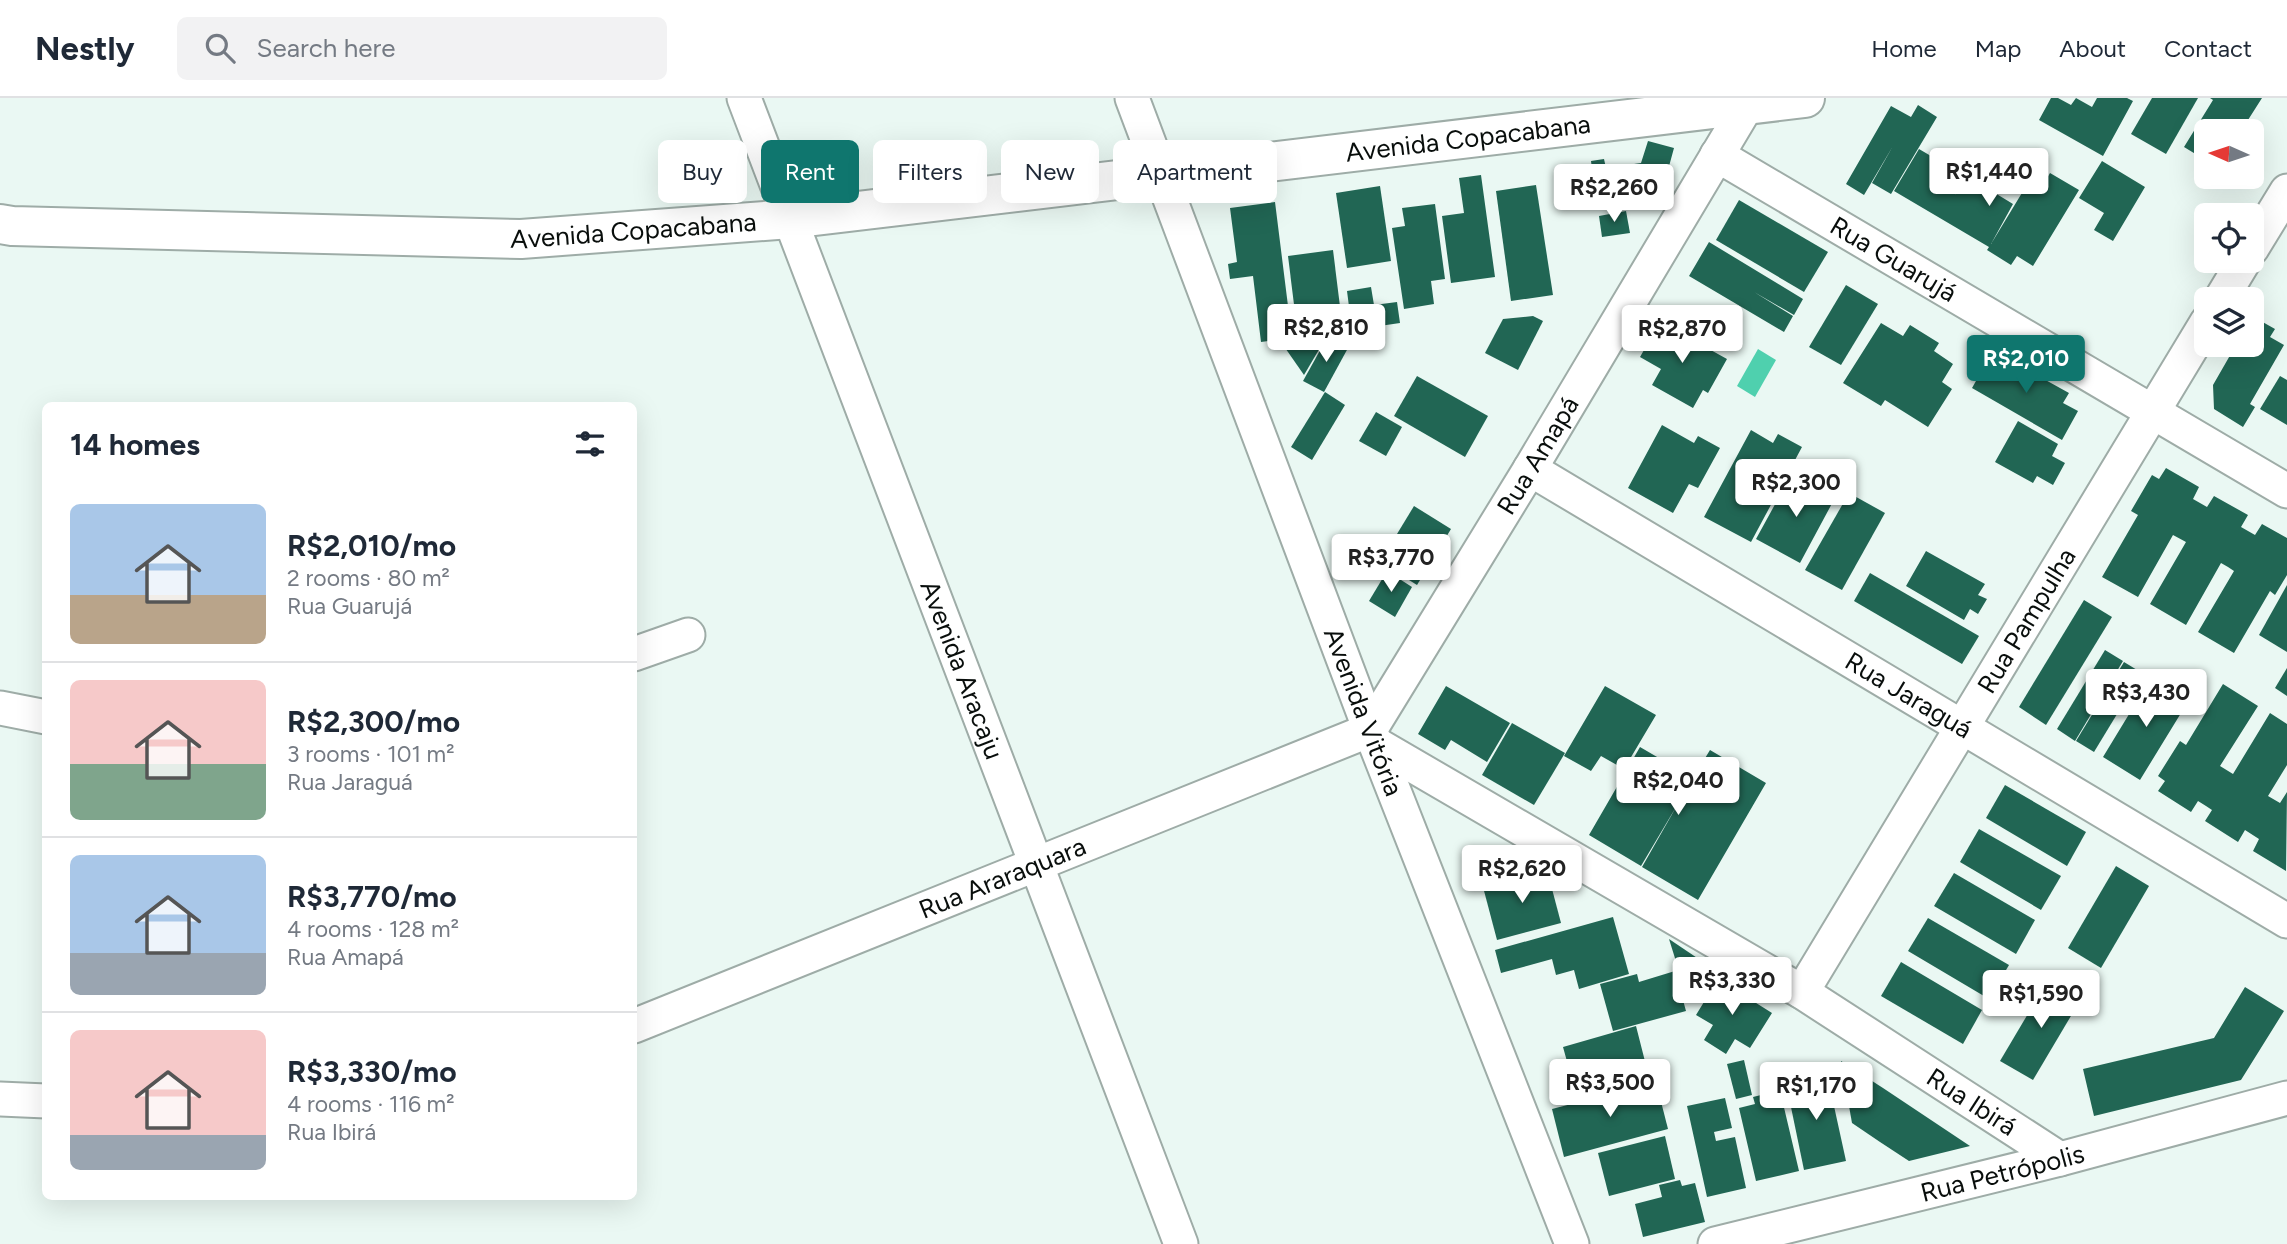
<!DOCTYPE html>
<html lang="en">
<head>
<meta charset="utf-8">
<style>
  body { margin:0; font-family:Figtree,sans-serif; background:#f2f2f3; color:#1f2937; height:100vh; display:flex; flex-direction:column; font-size:26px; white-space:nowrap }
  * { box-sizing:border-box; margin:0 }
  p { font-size:23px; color:#747a83 }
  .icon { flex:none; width:38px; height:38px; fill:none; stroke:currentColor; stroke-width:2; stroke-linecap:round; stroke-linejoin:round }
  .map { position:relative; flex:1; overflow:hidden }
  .panel { position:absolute; left:42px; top:304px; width:595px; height:798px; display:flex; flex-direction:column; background:#fff; border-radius:10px; box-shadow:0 7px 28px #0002 }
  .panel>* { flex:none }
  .banner { position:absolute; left:658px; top:42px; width:665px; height:63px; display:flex; gap:14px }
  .needle { width:46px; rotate:273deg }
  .tools { position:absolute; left:2194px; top:21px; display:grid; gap:14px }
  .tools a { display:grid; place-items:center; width:70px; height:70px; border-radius:10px; background:#fff; box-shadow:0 7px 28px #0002; font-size:35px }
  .price { position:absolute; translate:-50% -60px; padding:0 16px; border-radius:7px; background:#fff; color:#222; font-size:23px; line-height:46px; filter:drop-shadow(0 2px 4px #0008) }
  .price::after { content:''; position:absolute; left:50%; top:42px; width:21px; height:16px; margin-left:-10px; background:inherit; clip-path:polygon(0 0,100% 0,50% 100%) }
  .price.on { background:#0f766e; color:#fff }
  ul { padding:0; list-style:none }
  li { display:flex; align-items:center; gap:21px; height:175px; padding:0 28px }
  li+li { border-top:2px solid #e0e1e3 }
  li span { display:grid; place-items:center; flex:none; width:196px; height:140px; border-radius:10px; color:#555 }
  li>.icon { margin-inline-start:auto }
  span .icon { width:84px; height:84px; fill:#fffc; stroke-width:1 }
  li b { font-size:30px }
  h2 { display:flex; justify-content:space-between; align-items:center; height:84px; padding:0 28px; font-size:30px }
  .chip { padding:0 24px; border-radius:10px; background:#fff; box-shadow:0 7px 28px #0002; font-size:24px; line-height:63px }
  .chip.on { background:#0f766e; color:#fff }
  header { display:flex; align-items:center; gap:42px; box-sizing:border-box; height:98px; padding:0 35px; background:#fff; border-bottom:2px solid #e0e1e3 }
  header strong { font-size:33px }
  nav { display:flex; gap:38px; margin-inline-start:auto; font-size:24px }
  .search { width:490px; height:63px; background:#f2f2f3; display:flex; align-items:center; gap:18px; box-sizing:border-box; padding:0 24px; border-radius:10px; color:#747a83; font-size:26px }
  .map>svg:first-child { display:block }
</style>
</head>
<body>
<header>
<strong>Nestly</strong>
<div class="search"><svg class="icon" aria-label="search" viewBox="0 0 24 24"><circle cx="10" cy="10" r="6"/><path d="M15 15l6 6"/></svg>Search here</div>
<nav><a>Home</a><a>Map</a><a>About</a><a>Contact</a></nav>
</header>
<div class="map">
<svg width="2287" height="1146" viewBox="0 0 2287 1146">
  <rect width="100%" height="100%" fill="#eaf8f3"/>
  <path fill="#4fd0ae" d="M1758,251L1776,262L1755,299L1737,288Z"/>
  <g fill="#216654">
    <path d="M2051,0H2058L2071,7L2076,0L2092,9L2097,0H2127L2133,3L2103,58L2039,22Z"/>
    <path d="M2152,0H2198L2166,56L2131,36Z"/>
    <path d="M2210,0H2262L2241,33H2207V63L2184,49L2213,2Z"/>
    <path d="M1918,7L1937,19L1891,96L1872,85L1893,48L1864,97L1846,86L1891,8L1911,19Z"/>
    <path d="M1648,43L1674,50L1665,83L1646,78L1649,95L1596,103L1591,63L1604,61L1606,70L1641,65Z"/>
    <path d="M1919,51L1965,78L1955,97L1967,78L2013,106L1991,146L2031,80L2043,87L2050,75L2079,92L2033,168L2017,158L2011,167L1987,152L1989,149L1894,93Z"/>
    <path d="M2102,63L2145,89L2113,143L2094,132L2104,115L2079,100Z"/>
    <path d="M1481,77L1495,179L1451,185L1442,118L1464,115L1459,80Z"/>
    <path d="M1536,87L1553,197L1511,203L1496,93Z"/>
    <path d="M1380,88L1391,163L1347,170L1336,95Z"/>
    <path d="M1739,102L1828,154L1804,194L1716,142Z"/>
    <path d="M1275,104L1292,240L1261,244L1253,178L1230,181L1228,166L1237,164L1230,110Z"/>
    <path d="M1435,106L1445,181L1431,183L1434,206L1404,211L1392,130L1405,128L1402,110Z"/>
    <path d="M1626,113L1630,135L1602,139L1599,118Z"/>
    <path d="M1709,144L1803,201L1794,217L1754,194L1793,218L1784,234L1689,178Z"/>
    <path d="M1333,152L1343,233L1298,239L1288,158Z"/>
    <path d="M1846,187L1878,206L1841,267L1809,249Z"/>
    <path d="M1371,189L1374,207L1397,204L1400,225L1352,232L1347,193Z"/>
    <path d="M1533,218L1543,223L1518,272L1485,255L1503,221Z"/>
    <path d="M2252,218L2275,231L2270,239L2284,247L2250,306L2255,309L2243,329L2214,311L2213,287L2236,247H2252Z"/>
    <path d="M1660,224L1727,261L1708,295L1703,292L1693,310L1652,287L1661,271L1640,259Z"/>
    <path d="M1881,225L1903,238L1910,227L1939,245L1934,253L1953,266L1942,284L1952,291L1928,329L1885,302L1881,308L1843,285Z"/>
    <path d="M1327,238L1304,277L1281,244Z"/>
    <path d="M1328,238L1348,250L1324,294L1303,283Z"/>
    <path d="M1993,253L2069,295L2063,305L2078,313L2062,342L1972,290Z"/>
    <path d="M1417,278L1488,318L1465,359L1394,318Z"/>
    <path d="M2280,278L2287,282V327L2260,311Z"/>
    <path d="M1325,294L1345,307L1312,362L1291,349Z"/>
    <path d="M1376,314L1402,329L1386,358L1359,343Z"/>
    <path d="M2018,323L2058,346L2052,358L2065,365L2053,387L2037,378L2033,385L1995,364Z"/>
    <path d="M1662,327L1694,345L1698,338L1720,350L1698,390L1689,386L1673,415L1628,390Z"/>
    <path d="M1751,332L1773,345L1778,336L1802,349L1751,444L1704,419Z"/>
    <path d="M2166,370L2199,389L2193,401L2207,409L2214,398L2248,417L2241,429L2255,437L2262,426L2287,440V477L2275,497L2270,493L2234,555L2198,534L2234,473L2228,469L2221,465L2186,527L2150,506L2186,444L2173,437L2138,499L2102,479L2138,417L2131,413L2152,377L2159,381Z"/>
    <path d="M1790,379L1817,393L1820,389L1836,398L1800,465L1756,441Z"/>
    <path d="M1849,395L1885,415L1842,492L1805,472Z"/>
    <path d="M1414,408L1451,431L1417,487L1380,464Z"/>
    <path d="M1926,453L1985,486L1978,497L1987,501L1978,516L1970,511L1964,522L1906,488Z"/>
    <path d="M1387,473L1412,489L1395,519L1369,503Z"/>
    <path d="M1870,475L1979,538L1962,566L1854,503Z"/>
    <path d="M2287,487V554L2259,537Z"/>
    <path d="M2084,502L2112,519L2046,627L2019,609Z"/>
    <path d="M2105,552L2123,563L2075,643L2057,631Z"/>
    <path d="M2124,564L2142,575L2094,654L2076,643Z"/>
    <path d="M2287,570V598L2275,590Z"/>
    <path d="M2151,580L2169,591L2151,620L2170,591L2189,602L2140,682L2103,659Z"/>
    <path d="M2223,586L2258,608L2220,668L2233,676L2270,615L2287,626V667L2268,698L2280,705L2287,694L2286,773L2253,753L2259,741L2245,732L2238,744L2205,723L2212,712L2206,708L2198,703L2191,714L2158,693L2165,683L2158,678L2180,643L2186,647Z"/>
    <path d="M1446,588L1510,625L1487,664L1451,642L1445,652L1418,636Z"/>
    <path d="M1605,588L1656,617L1624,671L1601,658L1591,673L1564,658Z"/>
    <path d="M1512,625L1565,655L1534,707L1482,677Z"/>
    <path d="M1640,649L1693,680L1710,652L1766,685L1698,802L1642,769L1679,704L1641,768L1589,737Z"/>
    <path d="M2005,687L2086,734L2067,768L1986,720Z"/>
    <path d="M1979,731L2061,778L2041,812L1960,764Z"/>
    <path d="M2116,768L2149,788L2101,870L2068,850Z"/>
    <path d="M1547,772L1561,825L1497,842L1483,789Z"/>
    <path d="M1954,775L2035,822L2016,856L1934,808Z"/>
    <path d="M1613,819L1629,876L1579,891L1574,872L1556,877L1552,861L1501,875L1495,852Z"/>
    <path d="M1928,820L2009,867L1989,901L1908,853Z"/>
    <path d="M1669,841L1721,876L1689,905Z"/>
    <path d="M1901,864L1982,912L1963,946L1881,898Z"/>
    <path d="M1675,873L1686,913L1613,933L1600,886L1637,876L1639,884Z"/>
    <path d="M1718,881L1772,915L1750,950L1735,941L1726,956L1704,942L1713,927L1696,917Z"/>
    <path d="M2048,882L2081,901L2033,982L2000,963Z"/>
    <path d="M2245,889L2284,913L2241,982L2094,1018L2083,971L2214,940Z"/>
    <path d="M1636,928L1650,983L1611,994L1609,986L1576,996L1563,949Z"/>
    <path d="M1744,962L1752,997L1736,1001L1727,966Z"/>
    <path d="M1841,963L1883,990L1970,1048L1909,1063L1880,1044L1852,1025Z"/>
    <path d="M1827,976L1846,1063L1804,1072L1786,985Z"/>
    <path d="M1656,984L1668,1031L1564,1059L1552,1011Z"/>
    <path d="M1765,996L1767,1004L1782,1001L1799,1073L1756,1083L1739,1010L1755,1006L1753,999Z"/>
    <path d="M1725,1000L1732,1030L1714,1034L1716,1043L1735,1039L1746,1090L1707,1099L1687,1008Z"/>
    <path d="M1665,1038L1675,1081L1609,1098L1598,1055Z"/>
    <path d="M1680,1082L1682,1088L1695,1085L1705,1124L1643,1139L1635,1106L1662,1099L1659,1087Z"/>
  </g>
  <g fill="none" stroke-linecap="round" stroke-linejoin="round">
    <defs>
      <g id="minor">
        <path id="s1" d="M744,0L1181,1146"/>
        <path id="s2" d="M1132,0L1370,632L1572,1146"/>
        <path id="s3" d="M1717,57L2287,393"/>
        <path d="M2252,150L2287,93"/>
        <path d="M2221,201L2244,163"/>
        <path id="s4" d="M1530,371L2287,823"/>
        <path d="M634,556L688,537"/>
        <path d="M0,610L46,619"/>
        <path id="s5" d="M1376,646L1802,894L2060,1061"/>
        <path id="s6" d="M1802,894L2207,224"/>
        <path id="s7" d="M634,928L1370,632L1530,371L1746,9"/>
        <path d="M0,1001L46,1003"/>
        <path id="s8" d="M1715,1146L2060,1061L2287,1000"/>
      </g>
      <g id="tertiary">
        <path id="s9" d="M0,126L12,128L521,141L790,121L1805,0"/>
      </g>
    </defs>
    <use href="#minor" stroke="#9eaca7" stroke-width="37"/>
    <use href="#tertiary" stroke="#9eaca7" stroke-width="42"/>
    <use href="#minor" stroke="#fff" stroke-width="33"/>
    <use href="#tertiary" stroke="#fff" stroke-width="38"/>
  </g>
  <g text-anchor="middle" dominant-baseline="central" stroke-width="7" stroke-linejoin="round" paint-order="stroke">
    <g font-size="26" fill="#090e0c" stroke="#eaf8f3">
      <text stroke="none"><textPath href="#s9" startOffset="1474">Avenida Copacabana</textPath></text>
      <text stroke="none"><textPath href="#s9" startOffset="634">Avenida Copacabana</textPath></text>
      <text stroke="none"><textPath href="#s3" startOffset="205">Rua Guarujá</textPath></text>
      <text stroke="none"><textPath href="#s7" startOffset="1115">Rua Amapá</textPath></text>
      <text stroke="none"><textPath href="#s6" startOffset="434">Rua Pampulha</textPath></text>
      <text stroke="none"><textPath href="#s1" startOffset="612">Avenida Aracaju</textPath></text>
      <text stroke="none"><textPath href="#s4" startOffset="441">Rua Jaraguá</textPath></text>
      <text stroke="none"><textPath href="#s2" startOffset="656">Avenida Vitória</textPath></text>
      <text stroke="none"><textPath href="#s7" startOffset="397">Rua Araraquara</textPath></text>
      <text stroke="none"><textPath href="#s5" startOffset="695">Rua Ibirá</textPath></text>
      <text stroke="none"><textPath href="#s8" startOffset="296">Rua Petrópolis</textPath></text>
    </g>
  </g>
</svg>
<div class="tools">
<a><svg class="needle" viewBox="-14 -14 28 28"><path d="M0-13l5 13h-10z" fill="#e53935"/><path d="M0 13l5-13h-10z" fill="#747a83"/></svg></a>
<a><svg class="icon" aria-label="locate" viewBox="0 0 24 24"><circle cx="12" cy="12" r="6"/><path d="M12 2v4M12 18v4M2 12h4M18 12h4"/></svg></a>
<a><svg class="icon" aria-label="layers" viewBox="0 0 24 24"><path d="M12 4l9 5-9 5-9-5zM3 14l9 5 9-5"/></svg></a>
</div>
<b class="price" style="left:1989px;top:110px">R$1,440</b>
<b class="price" style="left:1614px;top:126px">R$2,260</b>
<b class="price" style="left:1326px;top:266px">R$2,810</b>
<b class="price" style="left:1682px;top:267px">R$2,870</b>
<b class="price on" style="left:2026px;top:297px">R$2,010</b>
<b class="price" style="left:1796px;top:421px">R$2,300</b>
<b class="price" style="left:1391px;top:496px">R$3,770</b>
<b class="price" style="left:2146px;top:631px">R$3,430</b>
<b class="price" style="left:1678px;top:719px">R$2,040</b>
<b class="price" style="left:1522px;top:807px">R$2,620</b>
<b class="price" style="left:1732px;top:919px">R$3,330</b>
<b class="price" style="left:2041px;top:932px">R$1,590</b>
<b class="price" style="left:1610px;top:1021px">R$3,500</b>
<b class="price" style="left:1816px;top:1024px">R$1,170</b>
<div class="banner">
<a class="chip">Buy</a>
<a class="chip on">Rent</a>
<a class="chip">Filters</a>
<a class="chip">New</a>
<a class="chip">Apartment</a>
</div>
<section class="panel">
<h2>14 homes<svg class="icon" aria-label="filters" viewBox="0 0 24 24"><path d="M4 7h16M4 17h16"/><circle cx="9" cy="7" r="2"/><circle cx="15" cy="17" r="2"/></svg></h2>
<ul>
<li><span style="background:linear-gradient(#a9c7e8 65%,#b9a48a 0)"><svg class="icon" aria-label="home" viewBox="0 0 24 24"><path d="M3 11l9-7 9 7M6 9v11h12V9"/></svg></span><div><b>R$2,010/mo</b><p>2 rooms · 80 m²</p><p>Rua Guarujá</p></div></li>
<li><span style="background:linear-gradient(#f6c9c9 60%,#7fa58c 0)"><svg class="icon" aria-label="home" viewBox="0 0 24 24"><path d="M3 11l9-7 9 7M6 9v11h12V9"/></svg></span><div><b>R$2,300/mo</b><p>3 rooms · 101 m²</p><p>Rua Jaraguá</p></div></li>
<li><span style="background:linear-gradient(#a9c7e8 70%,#9aa5b1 0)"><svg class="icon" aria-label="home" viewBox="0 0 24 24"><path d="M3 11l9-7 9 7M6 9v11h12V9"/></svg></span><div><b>R$3,770/mo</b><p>4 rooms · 128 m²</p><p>Rua Amapá</p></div></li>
<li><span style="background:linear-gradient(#f6c9c9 75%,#9aa5b1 0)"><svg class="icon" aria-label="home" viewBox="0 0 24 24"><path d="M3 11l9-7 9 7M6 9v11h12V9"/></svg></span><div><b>R$3,330/mo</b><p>4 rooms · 116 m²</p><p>Rua Ibirá</p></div></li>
</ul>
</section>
</div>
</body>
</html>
